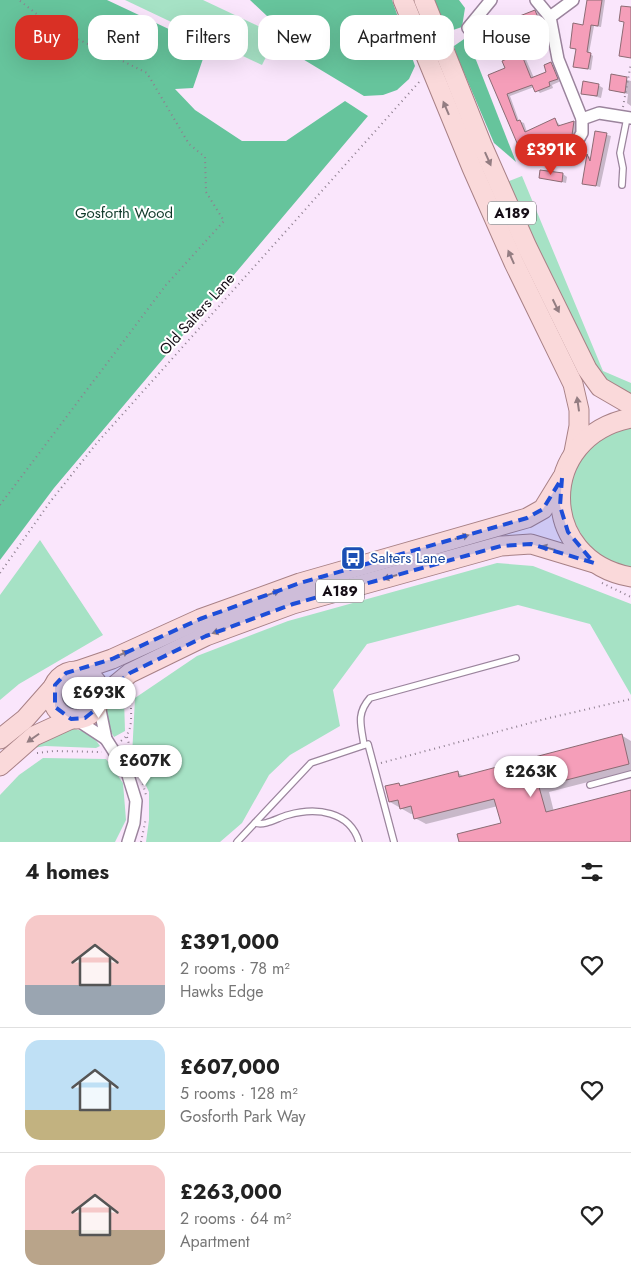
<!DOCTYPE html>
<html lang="en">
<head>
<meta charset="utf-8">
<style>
  body { margin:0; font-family:Jost,sans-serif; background:#f2f2f2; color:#222; height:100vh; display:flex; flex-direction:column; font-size:19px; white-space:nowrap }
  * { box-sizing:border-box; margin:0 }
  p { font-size:16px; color:#767676 }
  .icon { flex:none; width:28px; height:28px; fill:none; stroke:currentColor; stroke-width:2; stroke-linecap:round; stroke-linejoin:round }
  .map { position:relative; height:842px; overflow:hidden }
  .panel { display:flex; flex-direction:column; background:#fff; flex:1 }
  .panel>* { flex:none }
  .hud { position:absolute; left:15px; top:15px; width:601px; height:45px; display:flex; gap:10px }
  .price { position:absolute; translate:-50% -42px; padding:0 11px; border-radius:18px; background:#fff; color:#222; font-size:16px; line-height:32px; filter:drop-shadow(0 1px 2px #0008) }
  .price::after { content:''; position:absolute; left:50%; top:30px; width:15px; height:11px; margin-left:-8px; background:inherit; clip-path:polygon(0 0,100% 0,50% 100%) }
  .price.selected { background:#d93025; color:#fff }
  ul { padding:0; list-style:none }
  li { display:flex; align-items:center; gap:15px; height:125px; padding:0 25px }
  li+li { border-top:1px solid #e0e0e0 }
  li span { display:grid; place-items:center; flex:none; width:140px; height:100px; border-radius:15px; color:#555 }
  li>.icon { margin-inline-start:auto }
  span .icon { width:60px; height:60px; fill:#fffc; stroke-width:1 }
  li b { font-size:21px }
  h2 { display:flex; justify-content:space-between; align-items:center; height:60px; padding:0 25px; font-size:21px }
  .tag { padding:0 18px; border-radius:15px; background:#fff; box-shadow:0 5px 20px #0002; font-size:18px; line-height:45px }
  .tag.selected { background:#d93025; color:#fff }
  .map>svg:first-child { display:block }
</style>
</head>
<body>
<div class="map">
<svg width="631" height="842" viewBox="0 0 631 842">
  <rect width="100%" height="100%" fill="#fae6fc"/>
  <g fill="#a6e2c5">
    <path d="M125,0H203L277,35L262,65Z"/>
    <path d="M522,176L603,371L631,383V399L595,373L507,182Z"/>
    <path d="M631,425V569L617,566L590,550L569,512V480L584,451L620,427Z"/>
    <path d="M40,540L103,635L19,684L0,700V595Z"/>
    <path d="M497,563L533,566L631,604V695L590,624L518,605L367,644L333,690L340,726L290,755L269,775L242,823L220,842H146L149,820V792L132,756L135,698L197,656L288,621Z"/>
    <circle cx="76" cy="695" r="17"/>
    <path d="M133,679L124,699L125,731L114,737C97,708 110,697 133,679Z"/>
    <path d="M66,728C81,729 92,733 100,746L96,748L45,746L33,748L55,732Z"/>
    <path d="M43,758L106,759L123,783L126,820L115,842H0V795L19,775Z"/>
  </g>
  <g fill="#66c49c">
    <path d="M0,0H107L207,47L193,88L175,89L195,110L242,141H286L345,101L368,116L54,488L0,560Z"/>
    <path d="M250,0H392L415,66L409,79L397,90L383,95L364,96L301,58L267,16Z"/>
    <path d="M432,0H459L465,8L462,27L450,31L443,26Z"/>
    <path d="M467,37L516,162L494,143L456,54L454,46Z"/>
  </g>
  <g fill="#0003">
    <path d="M588,0H605L601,27L594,26L589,53L593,56L591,70L574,66L577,50L571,47L584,26Z"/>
    <path d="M534,11L542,16L553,42L543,46L535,41L532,33L503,44L495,40Z"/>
    <path d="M521,55L525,57L534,78L548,73L551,64L555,66L561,81L552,85L553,88L540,93L534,87L510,96L519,121L524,123L527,132L555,120L561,126L574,121L578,123L576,137L569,140L566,138L537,149L539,154L528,158L524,156L507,115L504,113L489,75L506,69Z"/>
    <path d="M612,76L631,81V106L627,103L628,94L610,90Z"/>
    <path d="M598,85L603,88L601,98L582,93Z"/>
    <path d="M596,132L611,136L600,187L584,183L588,156L592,158Z"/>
    <path d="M563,174L567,177L566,183L540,177Z"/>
    <path d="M621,735L631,741V771L549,792L554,812L631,792V842L502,824L498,806L426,824L415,818L414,813L411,814L390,802L399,784L403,787L458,773L465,777Z"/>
  </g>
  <g fill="#f59eb9" stroke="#8c6b74">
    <path d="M587,0H602L598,26L591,25L587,52L591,53L588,69L573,67L576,49L570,48L573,23L583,25Z"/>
    <path d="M621,6L631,7V58L619,56L624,22L619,21Z"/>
    <path d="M535,10L546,38L534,42L528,28L494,41L489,28Z"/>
    <path d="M521,53L531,78L546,72L544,65L551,62L558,79L549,82L550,86L535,92L532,85L507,94L517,121L520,120L525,132L555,118L558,126L574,121L572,135L564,138L563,135L534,147L536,152L523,157L488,75L505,68L502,61Z"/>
    <path d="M611,74L627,77L625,93L609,90Z"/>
    <path d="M583,81L599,84L597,96L581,94Z"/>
    <path d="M595,131L607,133L596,186L582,184L587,154L590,161Z"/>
    <path d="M540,170L563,173L562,182L539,178Z"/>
    <path d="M622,734L629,764L539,787L546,812L631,790V842H459L457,834L501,823L494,799L414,819L411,806L400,809L398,800L389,802L385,786L399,783L400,786L458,771L459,777Z"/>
  </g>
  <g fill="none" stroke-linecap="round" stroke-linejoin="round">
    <defs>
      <g id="service">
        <path d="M622,185L623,168L620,153L627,118"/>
        <path d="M364,745C361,725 356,714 370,698L516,658"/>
        <path d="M590,785L631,774"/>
        <path d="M255,823C266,826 277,818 288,815C316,807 350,811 359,842"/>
        <path d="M237,842L311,763L368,744L394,842"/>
      </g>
      <g id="minor">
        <path d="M536,0L550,17L573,0"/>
        <path d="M550,17L558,59L582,119V133L575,145L554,154"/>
        <path d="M468,28L491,0"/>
        <path d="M582,119L599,113L631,118"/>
        <path d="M99,705L106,739L127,772L136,801L134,823L128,842"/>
        <path d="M77,720L106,739"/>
      </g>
      <g id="primary">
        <path d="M403,0L472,168L514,263L573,384L579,410V426L574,452"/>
        <path d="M424,0L482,145L527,247L587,369L600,387L631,405"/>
        <path d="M631,418C537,436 537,560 631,577"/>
        <path d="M77,671L112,659L200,619L300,583L527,518L543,509L562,478"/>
        <circle cx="76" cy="695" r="24"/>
        <path d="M101,697L130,673L206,636L293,604L501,546L531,544L594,563"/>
        <path d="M0,739L25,719L55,685"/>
        <path d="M0,766L34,736L71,719"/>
      </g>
    </defs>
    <use href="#service" stroke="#9b849d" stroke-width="8"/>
    <use href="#minor" stroke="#9b849d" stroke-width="14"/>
    <use href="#primary" stroke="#a88186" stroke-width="21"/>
    <g stroke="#8e7f8f" stroke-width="2" stroke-dasharray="1 4" stroke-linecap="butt">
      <path d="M623,107L631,63"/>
      <path d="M0,505L166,285L224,221L206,192L205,157L189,144L147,73L53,27L19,0"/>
      <path d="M0,573L50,502L96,444L420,81"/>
      <path d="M602,583L631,597"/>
      <path d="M127,737L133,758"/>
      <path d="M121,741C138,728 127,707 133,690"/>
      <path d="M37,753L54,751L102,752"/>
      <path d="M381,763L545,719L631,699"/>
      <path d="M140,774L146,795"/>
      <path d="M141,842L146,818"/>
    </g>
    <use href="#service" stroke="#fff" stroke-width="5.5"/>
    <use href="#minor" stroke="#fff" stroke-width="11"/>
    <use href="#primary" stroke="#fad9da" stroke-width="19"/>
  </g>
  <defs><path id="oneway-solid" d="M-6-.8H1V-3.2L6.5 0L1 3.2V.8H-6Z" transform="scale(1.25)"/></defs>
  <g fill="#937d82">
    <use href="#oneway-solid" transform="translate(446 108) rotate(-113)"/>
    <use href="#oneway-solid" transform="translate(488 159) rotate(66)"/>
    <use href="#oneway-solid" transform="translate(511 257) rotate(-114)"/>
    <use href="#oneway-solid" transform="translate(556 306) rotate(64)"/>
    <use href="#oneway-solid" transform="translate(578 404) rotate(-98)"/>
    <use href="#oneway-solid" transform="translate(462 537) rotate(-16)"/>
    <use href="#oneway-solid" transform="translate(548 548) rotate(-164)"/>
    <use href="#oneway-solid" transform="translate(390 577) rotate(164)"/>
    <use href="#oneway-solid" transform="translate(273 593) rotate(-20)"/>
    <use href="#oneway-solid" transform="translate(219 631) rotate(160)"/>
    <use href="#oneway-solid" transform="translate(122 654) rotate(-25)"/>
    <use href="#oneway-solid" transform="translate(33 738) rotate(145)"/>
  </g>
  <path fill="#1d4ed8" fill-opacity="0.2" stroke="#1d4ed8" stroke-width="4" stroke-dasharray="10 6" stroke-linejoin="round" d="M562,478L560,506L568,532L594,563L531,544L501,546L293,604L206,636L130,673L101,697L95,710L85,718L71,719L55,707V685L66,673L112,659L200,619L300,583L527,518L543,509Z"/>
  <defs>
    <symbol id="bus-square" viewBox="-11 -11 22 22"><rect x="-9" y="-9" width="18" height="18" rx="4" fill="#1a4fb4" stroke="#fff"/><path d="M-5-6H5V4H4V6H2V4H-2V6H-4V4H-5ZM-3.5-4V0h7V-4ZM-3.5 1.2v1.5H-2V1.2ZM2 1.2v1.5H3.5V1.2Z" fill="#fff"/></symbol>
  </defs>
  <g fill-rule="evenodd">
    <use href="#bus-square" x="339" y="544" width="28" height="28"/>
  </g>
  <g text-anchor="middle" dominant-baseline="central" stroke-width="4" stroke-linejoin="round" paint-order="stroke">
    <g fill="#fff" stroke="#5b565c" stroke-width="1">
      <rect x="488" y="201.5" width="48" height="23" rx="4"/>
      <rect x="316" y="579.5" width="48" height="23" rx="4"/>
    </g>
    <g font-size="14" font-weight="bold" fill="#150d16">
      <text x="512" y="213">A189</text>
      <text x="340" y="591">A189</text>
    </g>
    <g font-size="15" fill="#0f3929" stroke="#fff">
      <text x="124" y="213">Gosforth Wood</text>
    </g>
    <g font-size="15" fill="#150d16" stroke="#fff">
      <text transform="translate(197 314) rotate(-48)">Old Salters Lane</text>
    </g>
    <g font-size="15" fill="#164399" stroke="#fff" text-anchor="start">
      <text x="370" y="558">Salters Lane</text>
    </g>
  </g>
</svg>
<b class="price selected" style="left:551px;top:176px">£391K</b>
<b class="price" style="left:99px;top:719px">£693K</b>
<b class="price" style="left:145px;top:787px">£607K</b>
<b class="price" style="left:531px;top:798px">£263K</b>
<div class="hud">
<a class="tag selected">Buy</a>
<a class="tag">Rent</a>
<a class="tag">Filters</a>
<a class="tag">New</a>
<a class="tag">Apartment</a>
<a class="tag">House</a>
</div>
</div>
<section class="panel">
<h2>4 homes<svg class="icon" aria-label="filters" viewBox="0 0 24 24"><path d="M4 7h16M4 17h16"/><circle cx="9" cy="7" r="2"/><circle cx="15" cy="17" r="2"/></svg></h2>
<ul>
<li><span style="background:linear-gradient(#f6c9c9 70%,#9aa5b1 0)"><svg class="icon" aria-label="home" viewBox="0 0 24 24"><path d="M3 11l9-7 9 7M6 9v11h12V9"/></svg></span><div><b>£391,000</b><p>2 rooms · 78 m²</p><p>Hawks Edge</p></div><svg class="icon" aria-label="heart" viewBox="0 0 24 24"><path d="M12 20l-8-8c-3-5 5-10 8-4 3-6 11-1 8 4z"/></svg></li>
<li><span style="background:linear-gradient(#bfe0f5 70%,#c2b280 0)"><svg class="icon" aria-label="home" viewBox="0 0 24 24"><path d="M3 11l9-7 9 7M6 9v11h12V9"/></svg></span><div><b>£607,000</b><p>5 rooms · 128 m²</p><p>Gosforth Park Way</p></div><svg class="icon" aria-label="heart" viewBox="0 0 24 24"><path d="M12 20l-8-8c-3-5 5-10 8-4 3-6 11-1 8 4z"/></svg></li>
<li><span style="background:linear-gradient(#f6c9c9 65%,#b9a48a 0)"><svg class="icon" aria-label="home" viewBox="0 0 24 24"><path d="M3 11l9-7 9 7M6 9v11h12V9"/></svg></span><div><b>£263,000</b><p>2 rooms · 64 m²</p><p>Apartment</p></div><svg class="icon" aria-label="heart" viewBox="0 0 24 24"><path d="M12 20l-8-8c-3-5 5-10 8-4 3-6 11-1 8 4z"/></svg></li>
</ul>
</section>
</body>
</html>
